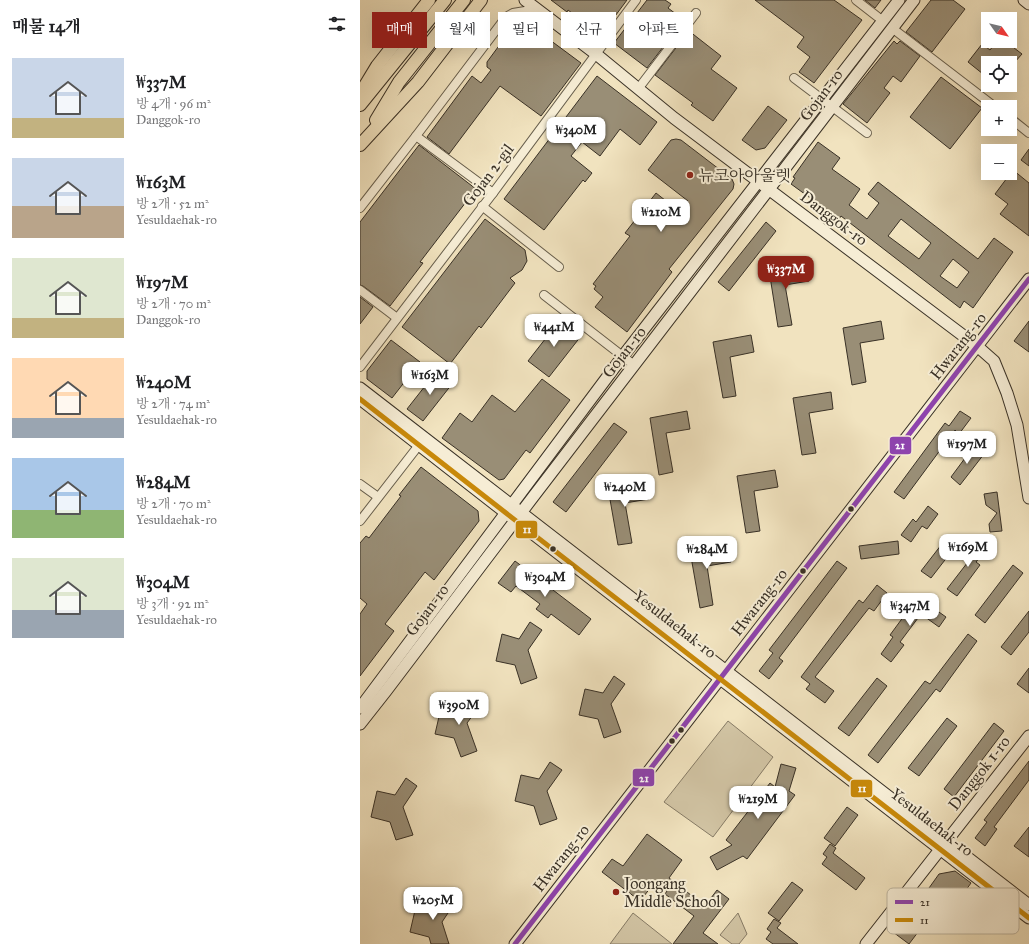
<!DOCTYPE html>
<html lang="ko">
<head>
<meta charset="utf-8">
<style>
  body { margin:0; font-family:"IM FELL Great Primer","Noto Serif KR",serif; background:#f6f6f6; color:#202124; height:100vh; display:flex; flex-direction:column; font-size:15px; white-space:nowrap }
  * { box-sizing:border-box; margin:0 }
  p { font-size:13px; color:#757577 }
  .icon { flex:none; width:22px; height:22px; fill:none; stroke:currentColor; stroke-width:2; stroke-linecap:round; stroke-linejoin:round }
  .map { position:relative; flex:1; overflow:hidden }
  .side { display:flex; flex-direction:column; background:#fff; width:360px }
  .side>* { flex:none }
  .banner { position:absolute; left:12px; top:12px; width:380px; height:36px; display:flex; gap:8px }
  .needle { width:26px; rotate:124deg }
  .controls { position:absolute; left:621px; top:12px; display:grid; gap:8px }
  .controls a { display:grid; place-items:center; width:36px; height:36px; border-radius:0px; background:#fff; box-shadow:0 4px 16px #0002; font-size:20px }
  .price { position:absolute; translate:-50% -34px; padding:0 9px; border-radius:8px; background:#fff; color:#222; font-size:13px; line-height:26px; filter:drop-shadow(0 1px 2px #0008) }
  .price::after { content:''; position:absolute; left:50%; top:24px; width:12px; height:9px; margin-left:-6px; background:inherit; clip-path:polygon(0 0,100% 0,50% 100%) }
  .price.current { background:#8f2418; color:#fff }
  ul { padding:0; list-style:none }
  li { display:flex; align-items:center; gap:12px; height:100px; padding:0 12px }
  li span { display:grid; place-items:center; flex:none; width:112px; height:80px; border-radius:0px; color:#555 }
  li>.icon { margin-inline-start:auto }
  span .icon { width:48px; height:48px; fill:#fffc; stroke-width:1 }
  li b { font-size:17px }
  h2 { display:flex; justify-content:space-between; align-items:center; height:48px; padding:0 12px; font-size:17px }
  .tag { padding:0 14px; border-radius:0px; background:#fff; box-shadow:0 4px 16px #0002; font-size:14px; line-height:36px }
  .tag.current { background:#8f2418; color:#fff }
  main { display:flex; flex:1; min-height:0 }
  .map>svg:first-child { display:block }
</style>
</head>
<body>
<main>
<section class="side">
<h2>매물 14개<svg class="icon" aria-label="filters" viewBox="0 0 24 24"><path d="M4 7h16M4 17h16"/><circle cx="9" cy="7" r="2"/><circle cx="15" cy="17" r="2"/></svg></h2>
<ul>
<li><span style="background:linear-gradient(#c9d6e8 75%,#c2b280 0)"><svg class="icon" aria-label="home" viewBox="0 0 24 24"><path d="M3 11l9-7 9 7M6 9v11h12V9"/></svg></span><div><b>₩337M</b><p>방 4개 · 96 m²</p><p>Danggok-ro</p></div></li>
<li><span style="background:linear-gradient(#c9d6e8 60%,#b9a48a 0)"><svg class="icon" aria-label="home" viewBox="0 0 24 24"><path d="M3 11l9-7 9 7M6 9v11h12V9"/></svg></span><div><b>₩163M</b><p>방 2개 · 52 m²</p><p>Yesuldaehak-ro</p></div></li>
<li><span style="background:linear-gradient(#dfe7d0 75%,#c2b280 0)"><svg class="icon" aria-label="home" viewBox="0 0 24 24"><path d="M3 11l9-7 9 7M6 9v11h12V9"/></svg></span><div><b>₩197M</b><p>방 2개 · 70 m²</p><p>Danggok-ro</p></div></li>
<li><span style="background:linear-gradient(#ffd9b3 75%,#9aa5b1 0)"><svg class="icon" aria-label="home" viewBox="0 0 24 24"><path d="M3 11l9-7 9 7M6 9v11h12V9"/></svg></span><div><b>₩240M</b><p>방 2개 · 74 m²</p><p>Yesuldaehak-ro</p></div></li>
<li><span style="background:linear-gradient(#a9c7e8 65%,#8fb573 0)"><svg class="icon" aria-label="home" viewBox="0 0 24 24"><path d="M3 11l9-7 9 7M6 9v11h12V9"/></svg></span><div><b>₩284M</b><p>방 2개 · 70 m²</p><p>Yesuldaehak-ro</p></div></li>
<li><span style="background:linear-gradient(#dfe7d0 65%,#9aa5b1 0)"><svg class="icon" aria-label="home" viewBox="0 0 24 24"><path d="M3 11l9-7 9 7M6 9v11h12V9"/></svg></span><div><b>₩304M</b><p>방 3개 · 92 m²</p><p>Yesuldaehak-ro</p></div></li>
</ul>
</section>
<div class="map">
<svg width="669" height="944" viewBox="0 0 669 944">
  <rect width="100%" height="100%" fill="#f1e3bf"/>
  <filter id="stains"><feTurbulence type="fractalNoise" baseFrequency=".005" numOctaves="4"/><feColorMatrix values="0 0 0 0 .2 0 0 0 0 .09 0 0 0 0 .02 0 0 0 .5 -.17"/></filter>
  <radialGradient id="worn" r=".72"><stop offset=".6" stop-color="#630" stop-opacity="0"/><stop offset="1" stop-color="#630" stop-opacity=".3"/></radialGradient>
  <g fill="#d2c5a5" stroke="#867b66">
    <path d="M368,721L413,757L353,837L304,802Z"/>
    <path d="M273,913L312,944H250Z"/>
    <path d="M378,913L387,934L379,944H372L360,935Z"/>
  </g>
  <g fill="#998e76" stroke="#393126" fill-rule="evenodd">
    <path d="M191,0H267L241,35L208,10L207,12Z"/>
    <path d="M287,0H305L311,4L308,8L320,17L316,22L320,25L287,68L254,43Z"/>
    <path d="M395,0H474L502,20L454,83L439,72L450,57L437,47L444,37Z"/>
    <path d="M505,0H521L515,8Z"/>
    <path d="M571,0H593L605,9L572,52L546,32Z"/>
    <path d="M161,22L165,26L167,23L221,63L181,116L140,86L89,154L67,137L112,76L121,83L131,70L127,67V62L155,24Z"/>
    <path d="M329,31L361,56L351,69L377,88L353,121L331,105L333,103L295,75Z"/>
    <path d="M534,41L537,44L540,41L560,56L541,82L533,76L524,88L530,93L507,123L483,104Z"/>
    <path d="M637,41H645L662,54L654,63H628V78L608,62L622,44L630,50Z"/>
    <path d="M237,76L297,122L280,145L260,129L240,156L222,142L211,156L232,173L225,182L223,180L184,230L144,199Z"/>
    <path d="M581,77L622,108L590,149L550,117Z"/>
    <path d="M408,106L427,120L405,148L396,150L382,140Z"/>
    <path d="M316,139L321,140L372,179L374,184L373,189L309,269L312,272L267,332L235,307L243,297L234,289L236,286L233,284L270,236L265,233L296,193L320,212L328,201L288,170L311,140Z"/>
    <path d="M458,142L480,158L472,169L500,189L489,205L507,219L519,203L508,194L518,182L618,259L634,238L653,252L613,308L604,301L600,308L481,216L479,219L431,184L435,178L433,177ZM541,219L571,243L559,259L528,236ZM593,259L609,272L597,288L580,276Z"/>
    <path d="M59,145L116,189L60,262L63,263L30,306L3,286L0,285V222Z"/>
    <path d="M669,149V166L661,160Z"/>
    <path d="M653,170L669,183V236L640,214L648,204L635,194Z"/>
    <path d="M125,219L165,250L167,261L162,270L150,278L155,283L121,328L119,326L90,364L42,327Z"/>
    <path d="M406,222L416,231L369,291L358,282Z"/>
    <path d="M447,264L449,281L425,285L432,325L418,327L409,270Z"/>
    <path d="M0,297L13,307L0,324Z"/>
    <path d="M200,320L221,336L189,377L168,361Z"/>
    <path d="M521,321L524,339L500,343L506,382L492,385L483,328Z"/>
    <path d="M669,321V352L654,341Z"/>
    <path d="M391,335L394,352L370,357L376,396L363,398L353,342Z"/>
    <path d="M31,340L60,362L32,398L7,379V371Z"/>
    <path d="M76,372L92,384L63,421L47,409Z"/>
    <path d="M182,379L210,400L170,453L166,450L144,479L139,480L82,438L100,413L112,422L132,395L155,412Z"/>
    <path d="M471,392L473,409L449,413L456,453L442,455L433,398Z"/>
    <path d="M327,411L330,429L306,433L313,472L299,475L290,418Z"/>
    <path d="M600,411L611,418L599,434L595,430L544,499L534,492L585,423L589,426Z"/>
    <path d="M254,423L267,432L206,512L193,502Z"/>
    <path d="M614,446L624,454L600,485L591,477Z"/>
    <path d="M61,467L118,511L119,521L74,580L65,572L25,624L34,631L0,676V614L7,604L0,598V543L6,536L9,538L41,496L39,495Z"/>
    <path d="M415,470L418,487L394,491L400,531L386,533L377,476Z"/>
    <path d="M286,482L289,499L265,503L272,543L258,545L248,488Z"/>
    <path d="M637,492L642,531L630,532L629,524L637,513L626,505L624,494Z"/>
    <path d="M568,506L578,514L567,529L562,526L551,542L541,535L553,519L556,522Z"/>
    <path d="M618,539L628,547L616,562L620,565L597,596L587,589L611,558L606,555Z"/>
    <path d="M585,540L595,547L571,578L561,571Z"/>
    <path d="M538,541L539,554L501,559L499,546Z"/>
    <path d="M368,544L371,562L347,566L353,605L340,608L330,551Z"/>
    <path d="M155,561L231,619L219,635L191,614L188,618L176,609L180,604L156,586L151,592L138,583Z"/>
    <path d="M477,561L487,568L419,658L423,661L409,679L399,671L413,653L409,650Z"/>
    <path d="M653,565L663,573L625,623L615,615Z"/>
    <path d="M517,585L527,593L514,611L509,608L455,677L474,691L465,703L446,689L450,684L441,677L499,600L503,603Z"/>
    <path d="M555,601L566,609L569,605L586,617L579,627L561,614L540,642L544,645L531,662L521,654L533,637L530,635Z"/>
    <path d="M669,611V632L651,655L641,647Z"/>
    <path d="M170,622L182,630L168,650L177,678L161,684L155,665L136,661L142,634L159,639Z"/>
    <path d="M608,634L617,641L580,692L576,689L518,763L508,755L565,681L570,684Z"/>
    <path d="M669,668V693L657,684Z"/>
    <path d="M254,676L265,684L251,704L261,732L244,738L238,719L219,715L225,689L243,693Z"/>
    <path d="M517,678L527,686L489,736L478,728Z"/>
    <path d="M110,695L122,703L107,723L117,751L101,757L94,738L75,734L81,708L99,712Z"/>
    <path d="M587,718L597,726L559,776L548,768Z"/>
    <path d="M634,723L644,731L594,797L584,789Z"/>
    <path d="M669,761V780L634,827L637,829L625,846L615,838L627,822L624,820Z"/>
    <path d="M190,762L202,770L187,791L197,819L180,825L174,806L155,801L161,775L179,779Z"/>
    <path d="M421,764L436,768L429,791L435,795L387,859L383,856L357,870L350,857L372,845L366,840L410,783L415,787Z"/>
    <path d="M46,778L57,786L43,807L53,835L36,840L30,822L11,817L17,791L35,795Z"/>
    <path d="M487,807L498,815L475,846L464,838Z"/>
    <path d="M669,827V857L654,846Z"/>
    <path d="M287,834L322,860L309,878L345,906L357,890L369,899L343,933L358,944H313L334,916L305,894L307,891L295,882L280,901L242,872L252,859L263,866Z"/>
    <path d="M470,844L476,848L473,853L505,878L496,890L462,864L467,857L463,854Z"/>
    <path d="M595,871L611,883L591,911L580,903L549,944L529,929L553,897L559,902L579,874Z"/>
    <path d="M432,882L443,890L419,921L408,913Z"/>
    <path d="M85,893L96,901L82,922L89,944H71L69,937L50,932L56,906L73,910Z"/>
    <path d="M414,919L421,923L417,928L438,944H413L406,939L411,932L407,929Z"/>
  </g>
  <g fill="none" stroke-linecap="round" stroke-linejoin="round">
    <defs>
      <g id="street">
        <path d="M496,0L523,21"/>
        <path d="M532,28L635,107"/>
        <path d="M434,78L507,133"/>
        <path d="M278,89L336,13"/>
        <path d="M650,118L669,133"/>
        <path d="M56,136L133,193"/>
        <path d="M122,206L199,267"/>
        <path d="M0,208L56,136L146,17L153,13L177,9"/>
        <path d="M0,290L37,318"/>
        <path d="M184,295L274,365"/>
        <path d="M0,367L133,193L276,0"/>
        <path d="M0,484L18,497"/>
        <path d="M0,521L59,445"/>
      </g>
      <g id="secondary">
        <path d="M165,0L236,54L314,118L617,346L634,361L647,393L657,425L669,498"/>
        <path d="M664,0L669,4"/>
        <path d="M0,388L669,905"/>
        <path d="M0,399L146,513L669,918"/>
        <path d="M0,708L263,356L539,0"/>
        <path d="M0,724L26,691L173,497L554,0"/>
        <path d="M155,944L669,279"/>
        <path d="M506,944L669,736"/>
      </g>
      <g id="primary">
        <path d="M0,94L17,66L69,0"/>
        <path d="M0,105L85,0"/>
        <path d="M16,120L39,82L104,0"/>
        <path d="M0,145L58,82L121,0"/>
      </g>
    </defs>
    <use href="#street" stroke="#675e4c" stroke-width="10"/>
    <use href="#secondary" stroke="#393126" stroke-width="13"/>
    <use href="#primary" stroke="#393126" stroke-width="14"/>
    <use href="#street" stroke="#f6edd5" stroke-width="8"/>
    <use href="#secondary" stroke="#f6edd5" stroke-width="11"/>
    <use href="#primary" stroke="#f1e3bf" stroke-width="12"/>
    <defs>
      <path id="bus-1" d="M155,944L669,279"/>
      <path id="bus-2" d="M0,399L146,513L669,918"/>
    </defs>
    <use href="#bus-1" stroke="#f6edd5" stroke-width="8"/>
    <use href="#bus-2" stroke="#f6edd5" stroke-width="8"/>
    <use href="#bus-1" stroke="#8e44ad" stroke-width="5"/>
    <use href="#bus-2" stroke="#c8890a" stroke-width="5"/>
  </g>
  <g fill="#8f2418" stroke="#f6edd5" stroke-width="1.5">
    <circle cx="330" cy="175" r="4"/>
    <circle cx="256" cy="892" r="4"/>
  </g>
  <g fill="#393126" stroke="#f6edd5" stroke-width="1.5">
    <circle cx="491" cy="509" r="3.5"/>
    <circle cx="193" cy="549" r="3.5"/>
    <circle cx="443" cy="571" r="3.5"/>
    <circle cx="321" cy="730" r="3.5"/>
    <circle cx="312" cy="741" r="3.5"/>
  </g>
  <g text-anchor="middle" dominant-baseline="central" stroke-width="4" stroke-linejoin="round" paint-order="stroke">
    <g font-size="16" fill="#393126" stroke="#f6edd5">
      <text transform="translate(461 95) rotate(-53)">Gojan-ro</text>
      <text transform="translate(128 175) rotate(-53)">Gojan 2-gil</text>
      <text transform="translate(474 218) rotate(37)">Danggok-ro</text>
      <text transform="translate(598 346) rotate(-52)">Hwarang-ro</text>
      <text transform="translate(264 352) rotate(-52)">Gojan-ro</text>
      <text transform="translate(399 602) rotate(-52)">Hwarang-ro</text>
      <text transform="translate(67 610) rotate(-53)">Gojan-ro</text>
      <text transform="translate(315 624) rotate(38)">Yesuldaehak-ro</text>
      <text transform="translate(619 773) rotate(-52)">Danggok 1-ro</text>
      <text transform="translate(572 822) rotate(38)">Yesuldaehak-ro</text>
      <text transform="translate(201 858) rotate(-52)">Hwarang-ro</text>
    </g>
    <g font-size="16" fill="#393126" stroke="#f6edd5" text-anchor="start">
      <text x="338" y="175">뉴코아아울렛</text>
      <text x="264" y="883">Joongang<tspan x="264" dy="18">Middle School</tspan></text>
    </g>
  </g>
  <rect x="527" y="888" width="132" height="46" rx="6" fill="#f6edd5" stroke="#bdb5a0" stroke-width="1"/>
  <rect x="535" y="900" width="18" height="4" fill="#8e44ad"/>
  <rect x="535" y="918" width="18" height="4" fill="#c8890a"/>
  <g font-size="11" fill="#393126">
    <text x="560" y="906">21</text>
    <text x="560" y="924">11</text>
  </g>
  <g stroke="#f6edd5" stroke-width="1.5">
    <rect x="529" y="436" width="23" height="19" rx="4" fill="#8e44ad"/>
    <rect x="155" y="520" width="23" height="19" rx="4" fill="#c8890a"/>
    <rect x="272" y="768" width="23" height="19" rx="4" fill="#8e44ad"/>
    <rect x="490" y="779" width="23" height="19" rx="4" fill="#c8890a"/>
  </g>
  <g font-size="11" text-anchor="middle" font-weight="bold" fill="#fff">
    <text x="540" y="449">21</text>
    <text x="167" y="533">11</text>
    <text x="284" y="782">21</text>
    <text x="502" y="792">11</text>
  </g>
  <rect width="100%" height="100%" filter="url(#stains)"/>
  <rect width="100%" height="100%" fill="url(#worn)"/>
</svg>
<div class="controls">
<a><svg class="needle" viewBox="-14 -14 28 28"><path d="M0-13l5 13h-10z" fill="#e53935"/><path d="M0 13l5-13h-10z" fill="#757577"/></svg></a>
<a><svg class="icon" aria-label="locate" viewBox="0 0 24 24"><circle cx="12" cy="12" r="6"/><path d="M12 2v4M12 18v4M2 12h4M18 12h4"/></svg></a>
<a>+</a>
<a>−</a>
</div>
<b class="price" style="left:216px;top:151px">₩340M</b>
<b class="price" style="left:301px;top:233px">₩210M</b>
<b class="price current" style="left:426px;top:290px">₩337M</b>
<b class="price" style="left:194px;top:348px">₩441M</b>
<b class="price" style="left:70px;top:396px">₩163M</b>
<b class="price" style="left:607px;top:465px">₩197M</b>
<b class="price" style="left:265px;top:508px">₩240M</b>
<b class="price" style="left:608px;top:568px">₩169M</b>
<b class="price" style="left:347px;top:570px">₩284M</b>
<b class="price" style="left:185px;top:598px">₩304M</b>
<b class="price" style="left:550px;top:627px">₩347M</b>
<b class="price" style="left:99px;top:726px">₩390M</b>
<b class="price" style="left:398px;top:820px">₩219M</b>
<b class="price" style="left:73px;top:921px">₩205M</b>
<div class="banner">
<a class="tag current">매매</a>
<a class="tag">월세</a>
<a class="tag">필터</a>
<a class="tag">신규</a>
<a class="tag">아파트</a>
</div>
</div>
</main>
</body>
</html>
